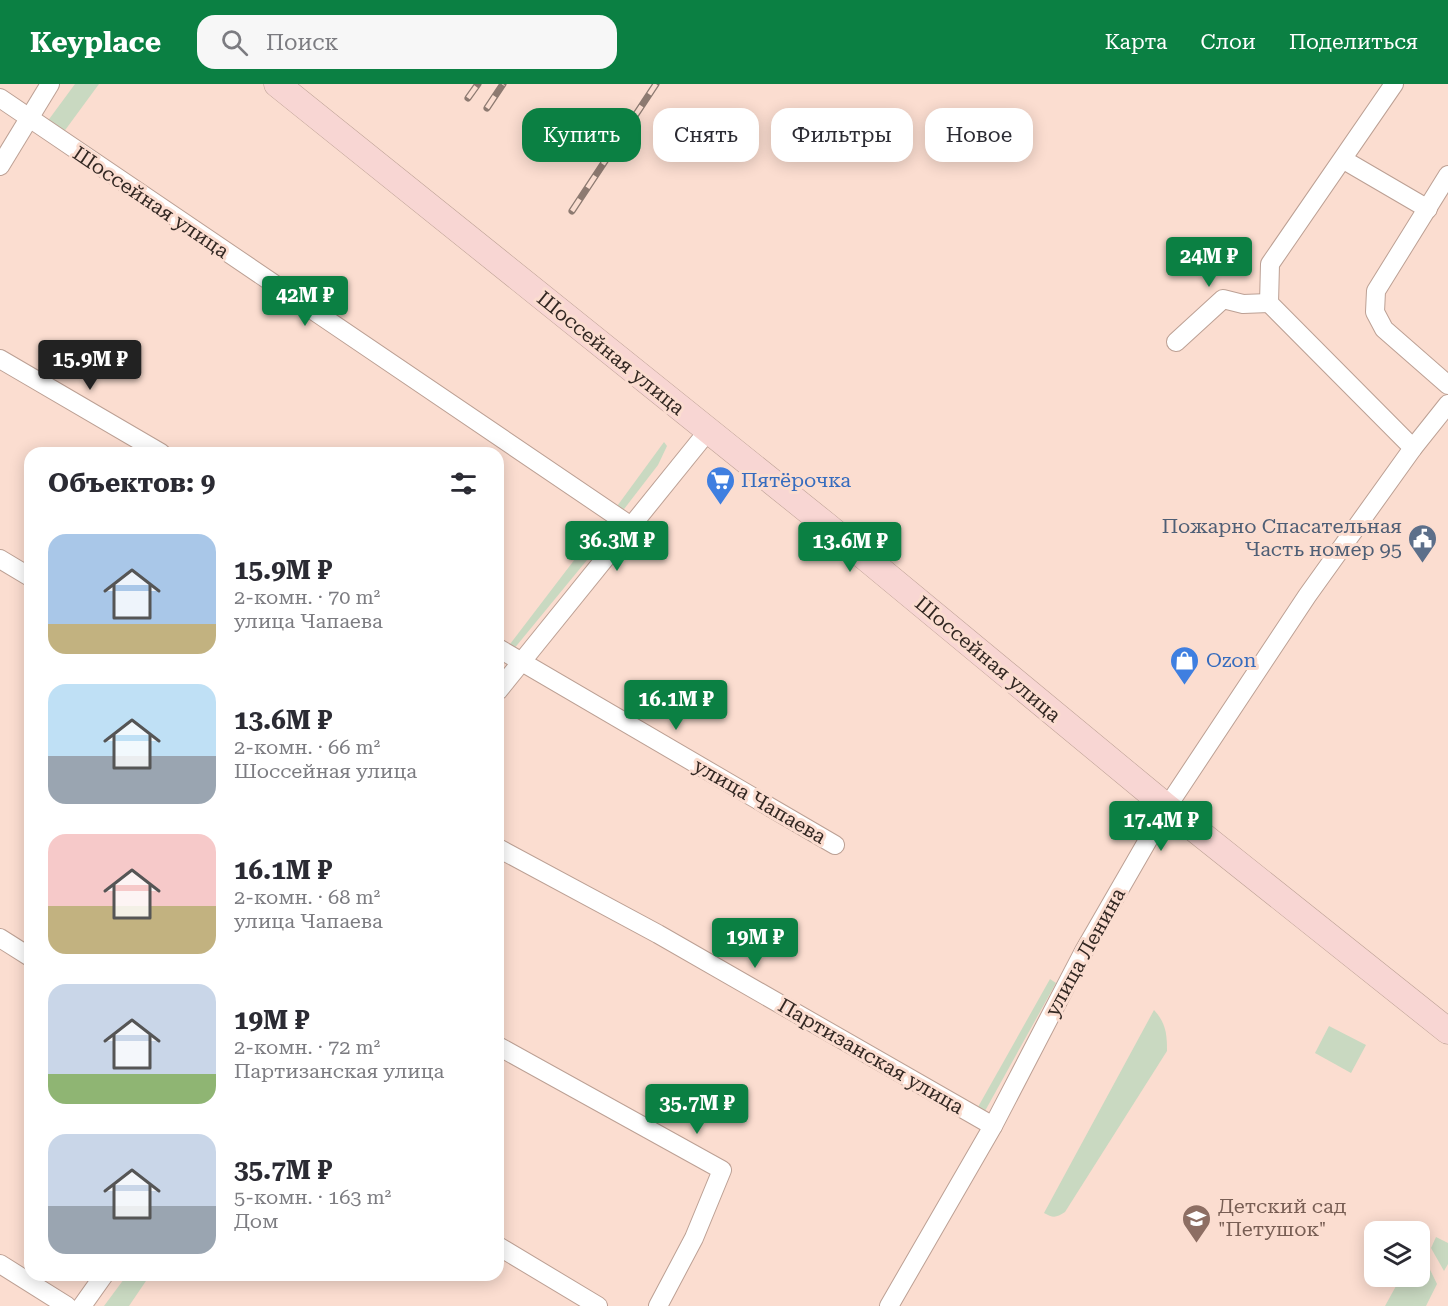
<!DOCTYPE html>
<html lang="ru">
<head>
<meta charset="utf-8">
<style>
  body { margin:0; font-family:"Roboto Serif",serif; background:#f7f7f7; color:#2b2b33; height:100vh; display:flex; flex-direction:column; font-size:22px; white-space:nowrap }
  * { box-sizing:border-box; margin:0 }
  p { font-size:20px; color:#7c7c81 }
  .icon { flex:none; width:33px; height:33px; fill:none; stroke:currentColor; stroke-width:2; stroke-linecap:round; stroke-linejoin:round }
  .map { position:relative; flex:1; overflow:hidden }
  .side { position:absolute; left:24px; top:363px; width:480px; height:834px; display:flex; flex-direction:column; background:#fff; border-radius:18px; box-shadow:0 3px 15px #0003 }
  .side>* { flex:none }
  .banner { position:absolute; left:522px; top:24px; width:570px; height:54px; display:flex; gap:12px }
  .controls { position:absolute; left:1364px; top:1137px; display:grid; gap:12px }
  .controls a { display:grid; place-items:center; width:66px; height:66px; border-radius:12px; background:#fff; box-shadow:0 3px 15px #0003; font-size:30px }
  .price { position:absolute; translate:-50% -51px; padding:0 14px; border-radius:6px; background:#0b8043; color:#fff; font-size:20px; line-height:39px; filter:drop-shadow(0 2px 3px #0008) }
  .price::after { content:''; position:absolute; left:50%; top:36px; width:18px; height:14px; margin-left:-9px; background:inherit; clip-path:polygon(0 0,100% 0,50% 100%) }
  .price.current { background:#222; color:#fff }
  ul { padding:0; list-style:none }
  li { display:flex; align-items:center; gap:18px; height:150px; padding:0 24px }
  li span { display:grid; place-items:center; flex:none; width:168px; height:120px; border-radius:18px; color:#555 }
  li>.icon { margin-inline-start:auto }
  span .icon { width:72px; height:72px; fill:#fffc; stroke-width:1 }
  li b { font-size:26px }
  h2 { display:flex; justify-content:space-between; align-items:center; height:72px; padding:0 24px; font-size:26px }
  .tag { padding:0 21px; border-radius:18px; background:#fff; box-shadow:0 3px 15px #0003; font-size:21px; line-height:54px }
  .tag.current { background:#0b8043; color:#fff }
  header { display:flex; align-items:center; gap:36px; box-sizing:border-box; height:84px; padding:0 30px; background:#0b8043; color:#fff }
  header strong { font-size:28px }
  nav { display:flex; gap:33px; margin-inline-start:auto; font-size:21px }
  .search { width:420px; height:54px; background:#f7f7f7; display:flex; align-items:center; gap:15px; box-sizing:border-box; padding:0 21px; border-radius:18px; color:#7c7c81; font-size:22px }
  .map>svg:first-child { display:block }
</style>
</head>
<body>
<header>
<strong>Keyplace</strong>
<div class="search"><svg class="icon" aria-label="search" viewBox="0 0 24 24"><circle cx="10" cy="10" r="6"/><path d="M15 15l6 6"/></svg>Поиск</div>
<nav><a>Карта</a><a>Слои</a><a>Поделиться</a></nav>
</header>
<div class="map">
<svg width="1448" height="1222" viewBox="0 0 1448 1222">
  <rect width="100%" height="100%" fill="#fbddd0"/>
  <g fill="#c9d9c1">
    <path d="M75,0H99L63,49L47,38Z"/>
    <path d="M664,358L667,362L658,381L621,429L615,425Z"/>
    <path d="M604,437L605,449L601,459L513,566L507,564Z"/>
    <path d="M1050,895L1056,899L985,1027L978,1023Z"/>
    <path d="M1154,926C1166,939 1167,950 1167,967L1065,1128C1056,1134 1053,1134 1044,1129Z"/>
    <path d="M1329,942L1366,961L1351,989L1315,969Z"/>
    <path d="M1436,1153L1448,1159V1180L1444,1187L1431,1164Z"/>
    <path d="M1419,1163L1437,1200L1426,1222H1385L1401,1193L1419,1192Z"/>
    <path d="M127,1191H150L129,1222H104Z"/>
  </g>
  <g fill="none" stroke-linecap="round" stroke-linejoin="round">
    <defs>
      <g id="street">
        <path d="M1394,0L1270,180L1269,219L1413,364"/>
        <path d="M0,14L631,442"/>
        <path d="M1344,76L1428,125"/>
        <path d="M0,82L50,0"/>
        <path d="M1448,91L1376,207L1375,228L1384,245L1448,301"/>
        <path d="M1176,258L1223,215L1243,220L1269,219"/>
        <path d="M0,275L161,369"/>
        <path d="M0,475L30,493"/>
        <path d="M498,564L835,761"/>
        <path d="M498,607L708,347"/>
        <path d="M498,764L658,850L993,1042"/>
        <path d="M0,854L30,873"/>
        <path d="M498,962L722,1086L694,1154L658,1222"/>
        <path d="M498,1162L598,1222"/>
        <path d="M0,1180L67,1222"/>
        <path d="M82,1222L104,1191"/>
        <path d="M889,1222L993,1042L1084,867L1167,723L1307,512L1413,364L1448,320"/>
      </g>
      <path id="secondary" d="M277,0L826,441L1167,723L1448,947"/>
    </defs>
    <use href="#street" stroke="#bca094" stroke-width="20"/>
    <use href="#secondary" stroke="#bca094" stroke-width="27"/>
    <use href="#street" stroke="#fff" stroke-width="18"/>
    <use href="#secondary" stroke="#f8d6d3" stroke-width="26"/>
    <defs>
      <g id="rail">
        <path d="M468,14L478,0"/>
        <path d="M487,24L503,0"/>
        <path d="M572,127L656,0"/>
      </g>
    </defs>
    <use href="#rail" stroke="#8d7a71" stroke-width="7"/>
    <use href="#rail" stroke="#fbddd0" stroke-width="4.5" stroke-dasharray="14" stroke-linecap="butt"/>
  </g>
  <defs>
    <symbol id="supermarket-pin" viewBox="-11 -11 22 30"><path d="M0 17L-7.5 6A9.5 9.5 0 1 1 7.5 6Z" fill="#3f7fe0" stroke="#fbddd0"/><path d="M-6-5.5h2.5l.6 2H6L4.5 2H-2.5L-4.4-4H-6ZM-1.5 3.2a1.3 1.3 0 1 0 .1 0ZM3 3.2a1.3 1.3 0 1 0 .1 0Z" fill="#fff"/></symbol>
    <symbol id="civic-pin" viewBox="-11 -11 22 30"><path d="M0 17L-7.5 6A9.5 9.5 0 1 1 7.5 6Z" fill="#5c6f8a" stroke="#fbddd0"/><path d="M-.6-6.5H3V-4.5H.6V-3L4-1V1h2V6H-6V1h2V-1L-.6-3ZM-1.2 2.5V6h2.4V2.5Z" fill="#fff"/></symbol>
    <symbol id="shop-pin" viewBox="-11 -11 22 30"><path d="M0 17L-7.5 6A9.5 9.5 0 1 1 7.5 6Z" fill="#3f7fe0" stroke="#fbddd0"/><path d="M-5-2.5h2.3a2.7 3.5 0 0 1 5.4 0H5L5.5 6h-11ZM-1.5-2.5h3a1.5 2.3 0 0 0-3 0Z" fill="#fff"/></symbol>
    <symbol id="school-pin" viewBox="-11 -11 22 30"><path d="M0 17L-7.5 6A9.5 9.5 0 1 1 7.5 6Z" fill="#8d6e63" stroke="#fbddd0"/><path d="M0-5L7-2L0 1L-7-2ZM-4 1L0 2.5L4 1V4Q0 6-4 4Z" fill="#fff"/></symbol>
  </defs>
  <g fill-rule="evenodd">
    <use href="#supermarket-pin" x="704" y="380" width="33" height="45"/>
    <use href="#civic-pin" x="1406" y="438" width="33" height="45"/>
    <use href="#shop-pin" x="1168" y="560" width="33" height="45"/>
    <use href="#school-pin" x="1180" y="1118" width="33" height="45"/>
  </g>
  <g text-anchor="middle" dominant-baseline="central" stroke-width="6" stroke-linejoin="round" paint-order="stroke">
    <g font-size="20" fill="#332823" stroke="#fbddd0">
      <text transform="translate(151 118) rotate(34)">Шоссейная улица</text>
      <text transform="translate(611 269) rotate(39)">Шоссейная улица</text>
      <text transform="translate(988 575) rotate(40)">Шоссейная улица</text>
      <text transform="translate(760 717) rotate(30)">улица Чапаева</text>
      <text transform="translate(1085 868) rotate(-61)">улица Ленина</text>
      <text transform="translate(871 972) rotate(30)">Партизанская улица</text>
    </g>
    <g font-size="20" fill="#366cbe" stroke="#fbddd0" text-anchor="start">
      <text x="741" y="396">Пятёрочка</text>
      <text x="1206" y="576">Ozon</text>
    </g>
    <g font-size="20" fill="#4e5e75" stroke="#fbddd0" text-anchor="end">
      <text x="1402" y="442">Пожарно Спасательная<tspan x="1402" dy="23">Часть номер 95</tspan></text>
    </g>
    <g font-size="20" fill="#785e54" stroke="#fbddd0" text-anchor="start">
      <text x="1218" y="1122">Детский сад<tspan x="1218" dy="23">"Петушок"</tspan></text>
    </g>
  </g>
</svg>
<div class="controls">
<a><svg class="icon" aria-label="layers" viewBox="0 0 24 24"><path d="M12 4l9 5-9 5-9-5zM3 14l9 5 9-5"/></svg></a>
</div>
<b class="price" style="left:1209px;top:204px">24M ₽</b>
<b class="price" style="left:305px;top:243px">42M ₽</b>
<b class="price current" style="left:90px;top:307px">15.9M ₽</b>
<b class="price" style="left:617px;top:488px">36.3M ₽</b>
<b class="price" style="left:850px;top:489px">13.6M ₽</b>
<b class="price" style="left:676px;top:647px">16.1M ₽</b>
<b class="price" style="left:1161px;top:768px">17.4M ₽</b>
<b class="price" style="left:755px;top:885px">19M ₽</b>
<b class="price" style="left:697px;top:1051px">35.7M ₽</b>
<div class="banner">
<a class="tag current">Купить</a>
<a class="tag">Снять</a>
<a class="tag">Фильтры</a>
<a class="tag">Новое</a>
</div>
<section class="side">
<h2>Объектов: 9<svg class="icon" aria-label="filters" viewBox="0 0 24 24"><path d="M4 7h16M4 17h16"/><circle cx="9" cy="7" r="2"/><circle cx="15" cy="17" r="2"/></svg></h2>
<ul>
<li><span style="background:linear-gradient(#a9c7e8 75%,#c2b280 0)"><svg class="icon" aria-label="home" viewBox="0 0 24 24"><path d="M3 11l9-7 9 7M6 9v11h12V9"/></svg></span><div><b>15.9M ₽</b><p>2-комн. · 70 m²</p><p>улица Чапаева</p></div></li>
<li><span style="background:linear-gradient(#bfe0f5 60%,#9aa5b1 0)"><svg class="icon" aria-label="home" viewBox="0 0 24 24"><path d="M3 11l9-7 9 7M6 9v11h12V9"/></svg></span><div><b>13.6M ₽</b><p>2-комн. · 66 m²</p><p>Шоссейная улица</p></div></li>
<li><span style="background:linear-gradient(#f6c9c9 60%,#c2b280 0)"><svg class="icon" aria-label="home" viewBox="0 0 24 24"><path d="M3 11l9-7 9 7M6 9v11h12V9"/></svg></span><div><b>16.1M ₽</b><p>2-комн. · 68 m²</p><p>улица Чапаева</p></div></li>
<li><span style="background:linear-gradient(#c9d6e8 75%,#8fb573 0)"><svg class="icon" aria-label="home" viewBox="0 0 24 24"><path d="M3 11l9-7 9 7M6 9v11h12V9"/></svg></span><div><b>19M ₽</b><p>2-комн. · 72 m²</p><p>Партизанская улица</p></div></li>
<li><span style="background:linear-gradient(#c9d6e8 60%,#9aa5b1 0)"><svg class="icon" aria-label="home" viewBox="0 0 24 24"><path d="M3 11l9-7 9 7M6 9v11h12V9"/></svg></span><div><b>35.7M ₽</b><p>5-комн. · 163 m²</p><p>Дом</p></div></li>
</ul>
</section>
</div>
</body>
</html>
